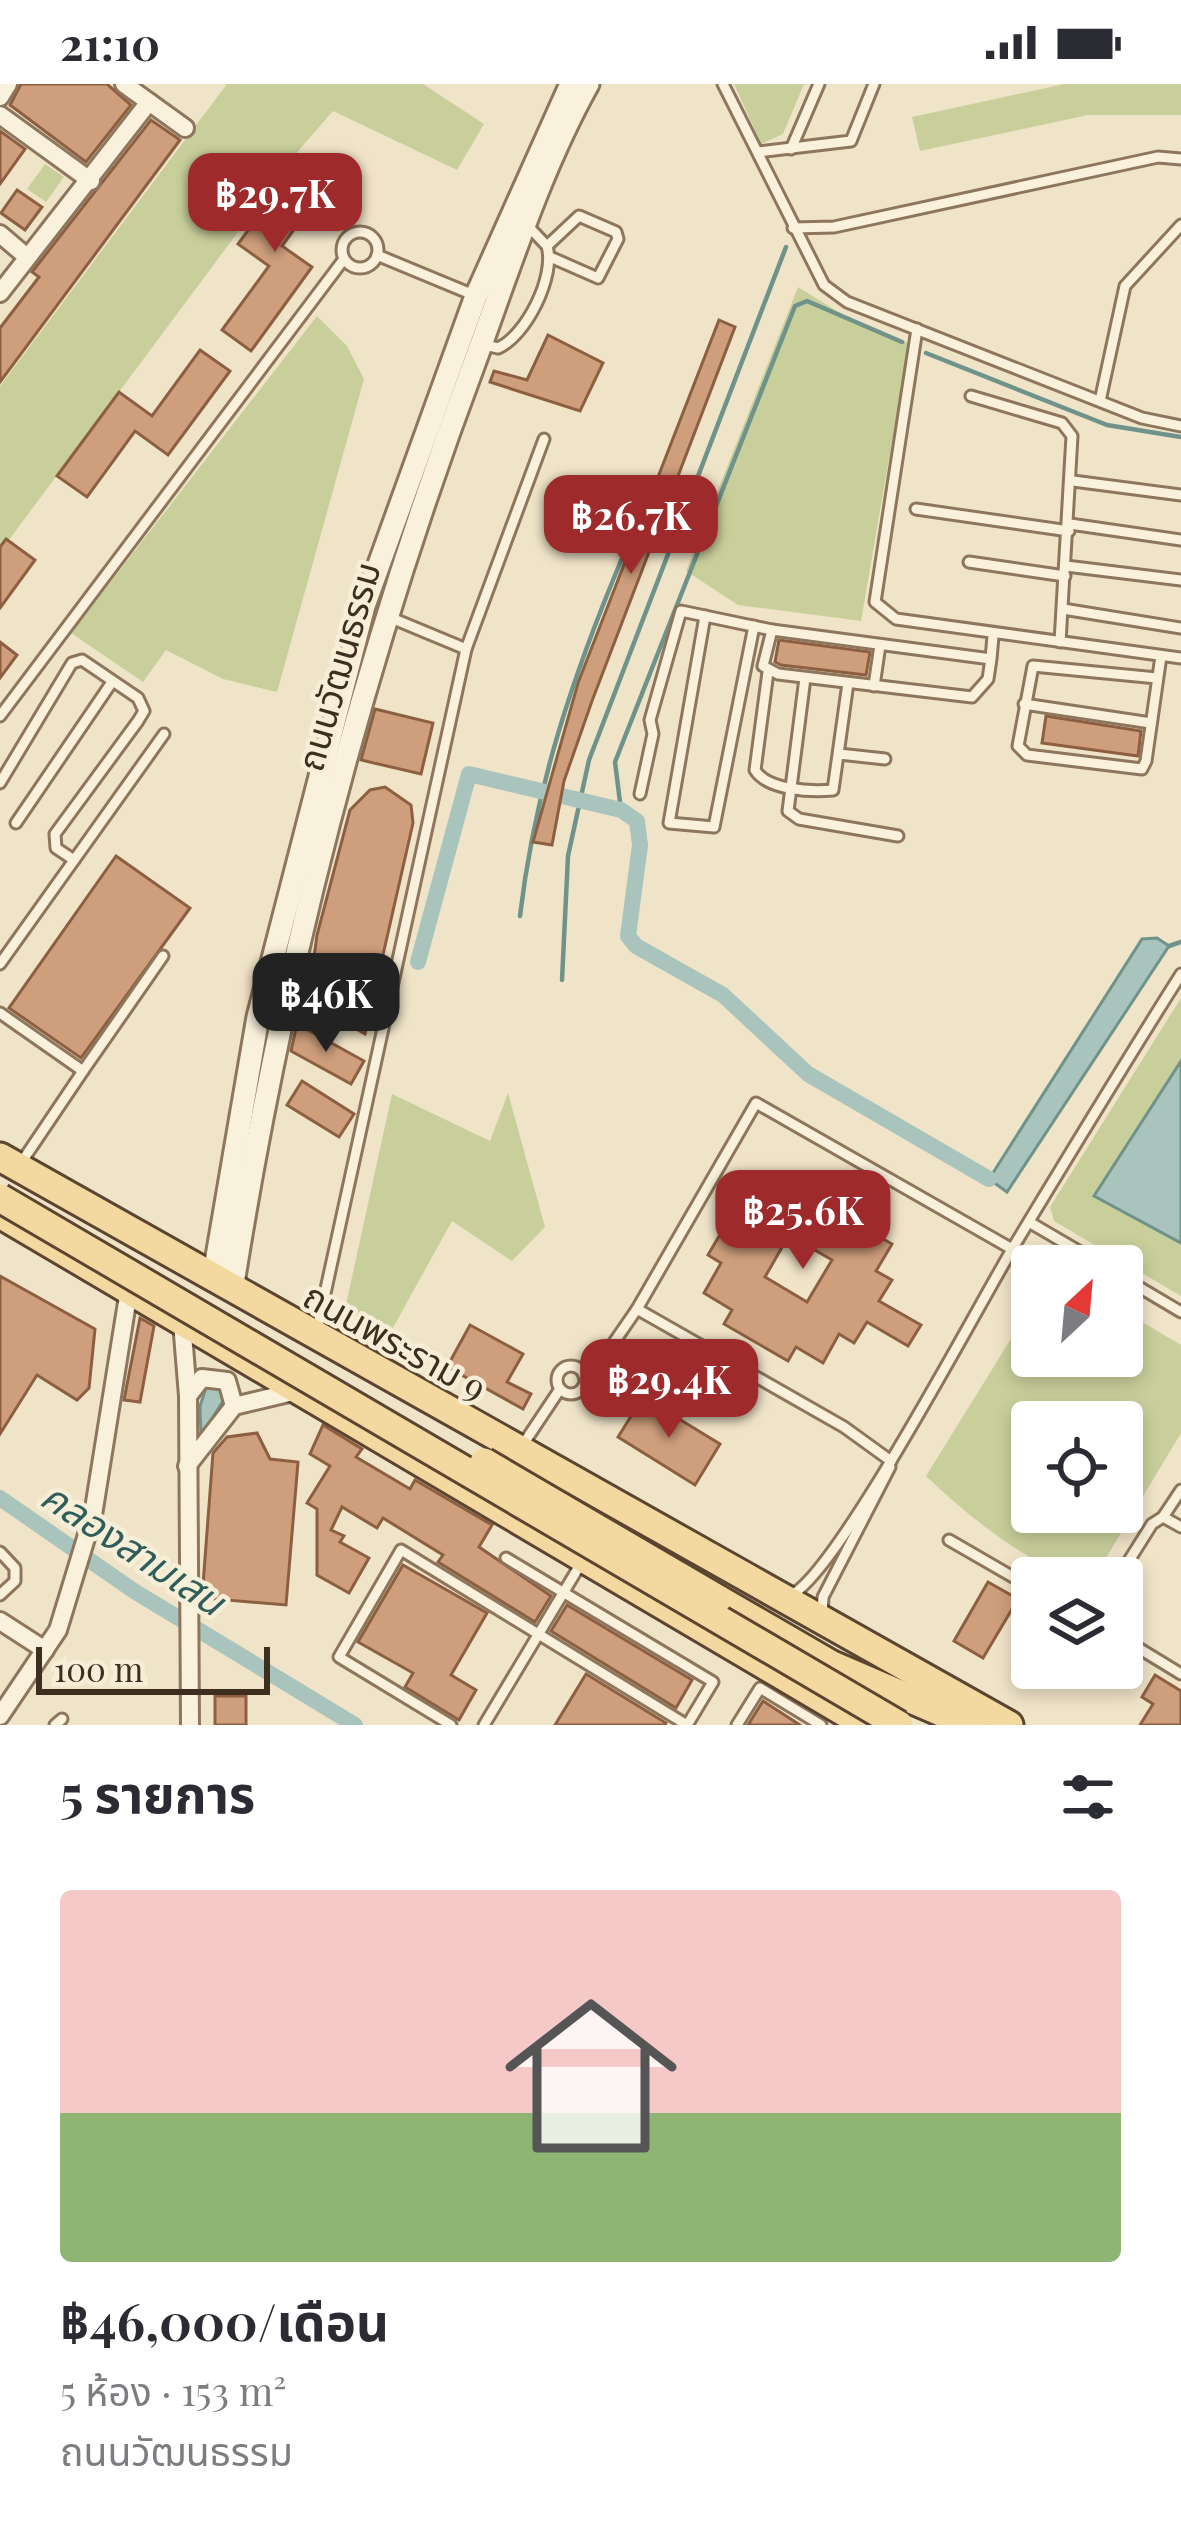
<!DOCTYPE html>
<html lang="th">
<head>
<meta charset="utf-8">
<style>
  body { margin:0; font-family:"Playfair Display","Noto Sans Thai",serif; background:#f7f7f7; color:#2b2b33; height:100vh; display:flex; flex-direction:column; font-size:45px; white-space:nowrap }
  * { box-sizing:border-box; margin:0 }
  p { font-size:39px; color:#7c7c81 }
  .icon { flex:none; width:66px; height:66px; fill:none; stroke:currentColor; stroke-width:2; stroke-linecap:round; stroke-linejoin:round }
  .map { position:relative; height:1641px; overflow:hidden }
  .panel { display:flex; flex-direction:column; background:#fff; flex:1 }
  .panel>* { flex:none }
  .needle { width:78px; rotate:26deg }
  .tools { position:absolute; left:1011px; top:1161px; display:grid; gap:24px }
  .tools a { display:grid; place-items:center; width:132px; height:132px; border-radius:12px; background:#fff; box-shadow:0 6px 18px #0003; font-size:60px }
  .scale { position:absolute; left:36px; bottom:30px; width:234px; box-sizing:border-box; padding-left:12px; border:6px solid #3d2e20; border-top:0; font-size:33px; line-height:42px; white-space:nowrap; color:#3d2e20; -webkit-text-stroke:9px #f7eed8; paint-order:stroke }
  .price { position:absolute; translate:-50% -102px; padding:0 27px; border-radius:24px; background:#9e2a2b; color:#fff; font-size:39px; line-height:78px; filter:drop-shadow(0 3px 6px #0008) }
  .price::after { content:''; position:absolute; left:50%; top:72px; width:36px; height:27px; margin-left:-18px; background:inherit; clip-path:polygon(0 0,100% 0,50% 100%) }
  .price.active { background:#222; color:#fff }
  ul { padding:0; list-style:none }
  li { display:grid; align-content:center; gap:24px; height:636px; padding:0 60px }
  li+li { border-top:3px solid #e1e1e2 }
  li span { display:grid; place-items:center; height:372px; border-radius:12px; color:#555 }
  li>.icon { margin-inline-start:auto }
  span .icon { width:216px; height:216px; fill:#fffc; stroke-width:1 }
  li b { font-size:51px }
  h2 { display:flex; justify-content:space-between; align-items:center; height:144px; padding:0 60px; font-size:51px }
  .status { display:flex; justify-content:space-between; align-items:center; height:84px; padding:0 60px; background:#fff; direction:ltr }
  .status svg { height:33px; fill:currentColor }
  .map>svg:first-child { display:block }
</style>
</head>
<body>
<div class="status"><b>21:10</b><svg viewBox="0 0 49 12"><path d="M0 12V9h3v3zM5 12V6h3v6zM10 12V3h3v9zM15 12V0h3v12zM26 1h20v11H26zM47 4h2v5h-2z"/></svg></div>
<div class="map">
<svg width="1181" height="1641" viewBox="0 0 1181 1641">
  <rect width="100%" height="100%" fill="#f0e4c8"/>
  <g fill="#c9cf9b" fill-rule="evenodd">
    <path d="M227,0H423L484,40L457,86L333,27L299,66L0,468V302Z"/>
    <path d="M734,0H804L783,50L761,60Z"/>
    <path d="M1064,0H1181V31H1088L920,67L912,33Z"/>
    <path d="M45,80L64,93L46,118L27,105Z"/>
    <path d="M798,203L863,243L909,259L861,537L738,521L686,487Z"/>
    <path d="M317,232L347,262L364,295L277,608L223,595L166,566L143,598L71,549Z"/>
    <path d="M1181,914V1212L1054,1137L1050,1123Z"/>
    <path d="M508,1009L545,1143L512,1177L452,1137L389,1251L345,1225L392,1010L490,1057Z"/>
    <path d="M1032,1221V1272H1122V1226L1181,1261V1349L1094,1494C1040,1494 965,1429 926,1392ZM1032,1338H1122V1428H1032Z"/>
  </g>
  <g fill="#a9c4bc" stroke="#6f938a" stroke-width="3">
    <path d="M1157,854L1169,862L1007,1108L989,1095L1142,855Z"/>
    <path d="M1181,977V1159L1094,1112Z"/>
    <path d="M207,1301H221L225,1314L201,1352L200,1322Z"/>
  </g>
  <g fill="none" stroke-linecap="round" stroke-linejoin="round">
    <g stroke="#6f938a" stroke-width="4.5">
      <path d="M926,269L1107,341L1181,353"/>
      <path d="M621,726L615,678L795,222L807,217L902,258"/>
      <path d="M520,832C535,704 573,591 623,472"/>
      <path d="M1169,862L1181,858"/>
      <path d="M562,896L568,772L589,676L786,163"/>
    </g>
    <g stroke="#a9c4bc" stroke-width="16">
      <path d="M418,878L469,690L621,726L637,737L640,761L628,852L636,862L723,911L808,990L989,1095"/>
      <path d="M0,1414L134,1507L355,1641"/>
    </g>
  </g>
  <g fill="#cf9f7d" stroke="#8d5f41" stroke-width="3" fill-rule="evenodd">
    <path d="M21,0H107L131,21L86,78L10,21Z"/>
    <path d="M151,36L180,56L0,298V244L39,193L32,188Z"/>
    <path d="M0,47L25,65L0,100Z"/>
    <path d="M300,76L329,97L282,162L312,183L251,267L222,246L269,182L238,160Z"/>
    <path d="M17,106L42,123L25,146L1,129Z"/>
    <path d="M719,236L735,243L592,617L564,697L552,761L533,758L578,599Z"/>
    <path d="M548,251L603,279L580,327L490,298L494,287L527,296Z"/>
    <path d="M200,266L230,287L168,371L135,347L87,413L57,392L119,308L152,332Z"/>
    <path d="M6,455L35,476L0,524V463Z"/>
    <path d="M779,556L870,568L866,591L781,581L775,578Z"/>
    <path d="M0,558L17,571L0,594Z"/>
    <path d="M375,625L433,639L421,690L361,676Z"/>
    <path d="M1046,632L1141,647L1138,672L1042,659Z"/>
    <path d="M385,703L411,721L413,739L365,950L308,917L317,851L350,726L370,706Z"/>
    <path d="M116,772L190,824L81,974L9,924Z"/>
    <path d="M297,940L364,977L351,1000L291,967Z"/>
    <path d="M302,997L354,1030L339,1053L287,1021Z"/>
    <path d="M773,1090L803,1108L811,1094L873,1130L864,1144L892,1160L876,1187L892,1196L879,1217L921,1241L908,1262L867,1238L854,1259L839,1250L823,1279L796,1263L788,1277L724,1240L732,1226L704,1209L721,1179L708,1171L743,1111L757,1118ZM789,1151L832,1176L807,1218L765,1193Z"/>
    <path d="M0,1192L95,1245L89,1304L77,1316L37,1291L0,1350Z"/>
    <path d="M140,1234L154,1242L140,1318L124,1316Z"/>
    <path d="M470,1241L523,1270L507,1298L531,1310L523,1325L447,1283Z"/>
    <path d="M643,1313L720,1360L695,1401L618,1353Z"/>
    <path d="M323,1341L362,1365L356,1373L410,1405L415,1396L492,1441L479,1463L551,1512L535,1538L438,1478L443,1471L383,1434L377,1444L342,1423L331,1446L344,1452L340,1458L369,1474L349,1509L317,1491V1425L307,1419L330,1382L310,1370Z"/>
    <path d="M257,1349L270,1375L298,1378L286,1521L202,1514L213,1369L227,1353Z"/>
    <path d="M403,1481L487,1529L451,1591L476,1606L459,1636L405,1603L413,1589L358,1558Z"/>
    <path d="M988,1498L1018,1515L983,1574L954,1557Z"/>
    <path d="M567,1521L692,1596L676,1624L551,1547Z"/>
    <path d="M586,1590L666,1639L665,1641H555Z"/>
    <path d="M1155,1591L1181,1607V1641H1140L1153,1620L1142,1613Z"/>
    <rect x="215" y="1612" width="31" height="29"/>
    <path d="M763,1617L800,1641H748Z"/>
  </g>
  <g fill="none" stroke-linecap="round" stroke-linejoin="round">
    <defs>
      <g id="service">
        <path d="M723,0L824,201L847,218L1142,334L1181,342"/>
        <path d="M791,65L819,0"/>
        <path d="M758,68L851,57L874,0"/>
        <path d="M793,144L834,143L1158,73L1181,75"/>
        <circle cx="360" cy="166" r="18"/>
        <path d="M547,162L579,132L616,148L618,155L598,194L550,173"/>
        <path d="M377,171L476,212"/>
        <path d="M917,245L875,518L896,535L1181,574"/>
        <path d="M481,260L498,264C526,252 556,192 547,162L527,141"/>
        <path d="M971,312L1062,339L1072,352L1060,558"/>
        <path d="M1100,317L1125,202L1181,141"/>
        <path d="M1073,397L1181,411"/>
        <path d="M916,425L1069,447"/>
        <path d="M1070,440L1181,456"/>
        <path d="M969,478L1065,492"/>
        <path d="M1066,482L1181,496"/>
        <path d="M1063,525L1181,544"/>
        <path d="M705,532L669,739L714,743L754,542"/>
        <path d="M466,565L544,355"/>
        <path d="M991,575L988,595L972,613L778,590L763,582L772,546L991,575L993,552"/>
        <path d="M768,588L755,686C767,706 810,708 833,706L848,599"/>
        <path d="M805,594L788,727L799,735L898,752"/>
        <path d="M1157,594L1033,582L1018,662L1027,671L1142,685L1146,677L1161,572"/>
        <path d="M874,602L880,561"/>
        <path d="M1024,620L1151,639"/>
        <path d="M0,632L344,175"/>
        <path d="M839,670L885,675"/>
        <path d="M0,699L72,579L82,576L138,614L144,627L138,637L55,750L56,764L74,776"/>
        <path d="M640,710L653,650L650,636L681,527L772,546"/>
        <path d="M16,739L112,598"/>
        <path d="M0,880L164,650"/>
        <path d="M0,929L83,987L21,1079"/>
        <path d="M83,987L163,872"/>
        <path d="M1029,1138L1104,1182"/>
        <path d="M1122,1193L1181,1228"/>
        <path d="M317,1246L466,565L389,533"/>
        <circle cx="571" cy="1296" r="14"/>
        <path d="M584,1292L599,1280L637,1225"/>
        <path d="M522,1362L560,1305"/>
        <path d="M891,1377L844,1343L637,1225L756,1019L1012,1165"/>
        <path d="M1163,1433L1181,1406"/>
        <path d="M949,1456L1032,1504"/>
        <path d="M0,1468L15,1484V1497L0,1511"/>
        <path d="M506,1474L713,1598L689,1638"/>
        <path d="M1118,1494L1152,1440L1163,1433L1181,1443"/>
        <path d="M789,1512C835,1495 979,1220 1014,1162C1069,1071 1124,980 1181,890"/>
        <path d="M822,1529L823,1513L890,1383"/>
        <path d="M1122,1554L1181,1590"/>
        <path d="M55,1641L62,1635"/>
        <path d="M451,1641L339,1573L401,1466L687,1641"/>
        <path d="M484,1641L583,1476"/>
        <path d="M737,1641L760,1604L821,1641"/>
      </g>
      <g id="minor">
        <path d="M124,0L185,44"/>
        <path d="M0,13L8,0"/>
        <path d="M0,31L91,97"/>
        <path d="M0,150L27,173"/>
        <path d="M0,209L149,18"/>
        <path d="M182,1238L188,1312L190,1641"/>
        <path d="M188,1312L202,1294L227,1297L234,1322"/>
        <path d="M187,1382L234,1322L297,1307"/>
        <path d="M0,1537L45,1566"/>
        <path d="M0,1632L58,1546L93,1431L129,1206"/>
      </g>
      <g id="tertiary">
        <path d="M213,1196L258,933L364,522L476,212L571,0"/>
        <path d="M232,1206C282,887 361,580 475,277C509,185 540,86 588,0"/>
      </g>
      <g id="primary">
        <path d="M0,1073L1009,1641"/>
        <path d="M0,1130L866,1641"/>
        <path d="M718,1515L832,1581L971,1641"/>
      </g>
    </defs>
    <use href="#service" stroke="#8d765c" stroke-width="15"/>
    <use href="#minor" stroke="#8d765c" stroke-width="22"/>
    <use href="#tertiary" stroke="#8d765c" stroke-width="27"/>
    <use href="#primary" stroke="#5b4430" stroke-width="33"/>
    <use href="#service" stroke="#faf1dc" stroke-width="9"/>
    <use href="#minor" stroke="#faf1dc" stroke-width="16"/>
    <use href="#tertiary" stroke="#faf1dc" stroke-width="21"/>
    <use href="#primary" stroke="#f3d9a0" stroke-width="27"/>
    <defs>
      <g id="primary-bridge">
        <path d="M0,1114L899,1641"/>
        <path d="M484,1378L718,1515"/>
      </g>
    </defs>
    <use href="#primary-bridge" stroke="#5b4430" stroke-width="33" stroke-linecap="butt"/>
    <use href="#primary-bridge" stroke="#f3d9a0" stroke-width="27"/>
  </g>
  <g text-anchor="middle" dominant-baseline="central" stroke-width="9" stroke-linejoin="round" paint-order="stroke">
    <g font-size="36" fill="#3d2e20" stroke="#f7eed8">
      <text transform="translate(337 582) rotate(-74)">ถนนวัฒนธรรม</text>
      <text transform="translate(396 1256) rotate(29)">ถนนพระราม 9</text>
    </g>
    <g font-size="39" font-style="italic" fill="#2f5d5a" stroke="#f7eed8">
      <text transform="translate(134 1463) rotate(33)">คลองสามเสน</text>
    </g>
  </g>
</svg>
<div class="tools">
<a><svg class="needle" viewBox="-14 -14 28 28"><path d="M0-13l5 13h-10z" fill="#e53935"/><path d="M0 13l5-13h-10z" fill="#7c7c81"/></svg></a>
<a><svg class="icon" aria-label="locate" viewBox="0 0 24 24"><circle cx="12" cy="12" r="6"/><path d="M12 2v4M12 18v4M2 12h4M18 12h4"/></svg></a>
<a><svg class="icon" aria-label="layers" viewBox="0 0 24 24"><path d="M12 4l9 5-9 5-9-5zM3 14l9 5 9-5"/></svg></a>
</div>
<div class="scale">100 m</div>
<b class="price" style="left:275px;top:171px">฿29.7K</b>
<b class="price" style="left:631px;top:493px">฿26.7K</b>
<b class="price active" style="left:326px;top:971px">฿46K</b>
<b class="price" style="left:803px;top:1188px">฿25.6K</b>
<b class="price" style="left:669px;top:1357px">฿29.4K</b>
</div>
<section class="panel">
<h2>5 รายการ<svg class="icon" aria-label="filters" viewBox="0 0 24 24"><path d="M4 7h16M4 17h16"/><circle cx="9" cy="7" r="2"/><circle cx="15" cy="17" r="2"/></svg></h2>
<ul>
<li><span style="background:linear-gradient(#f6c9c9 60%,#8fb573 0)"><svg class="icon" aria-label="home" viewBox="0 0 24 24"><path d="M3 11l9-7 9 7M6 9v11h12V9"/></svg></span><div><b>฿46,000/เดือน</b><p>5 ห้อง · 153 m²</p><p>ถนนวัฒนธรรม</p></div></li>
</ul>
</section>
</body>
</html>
